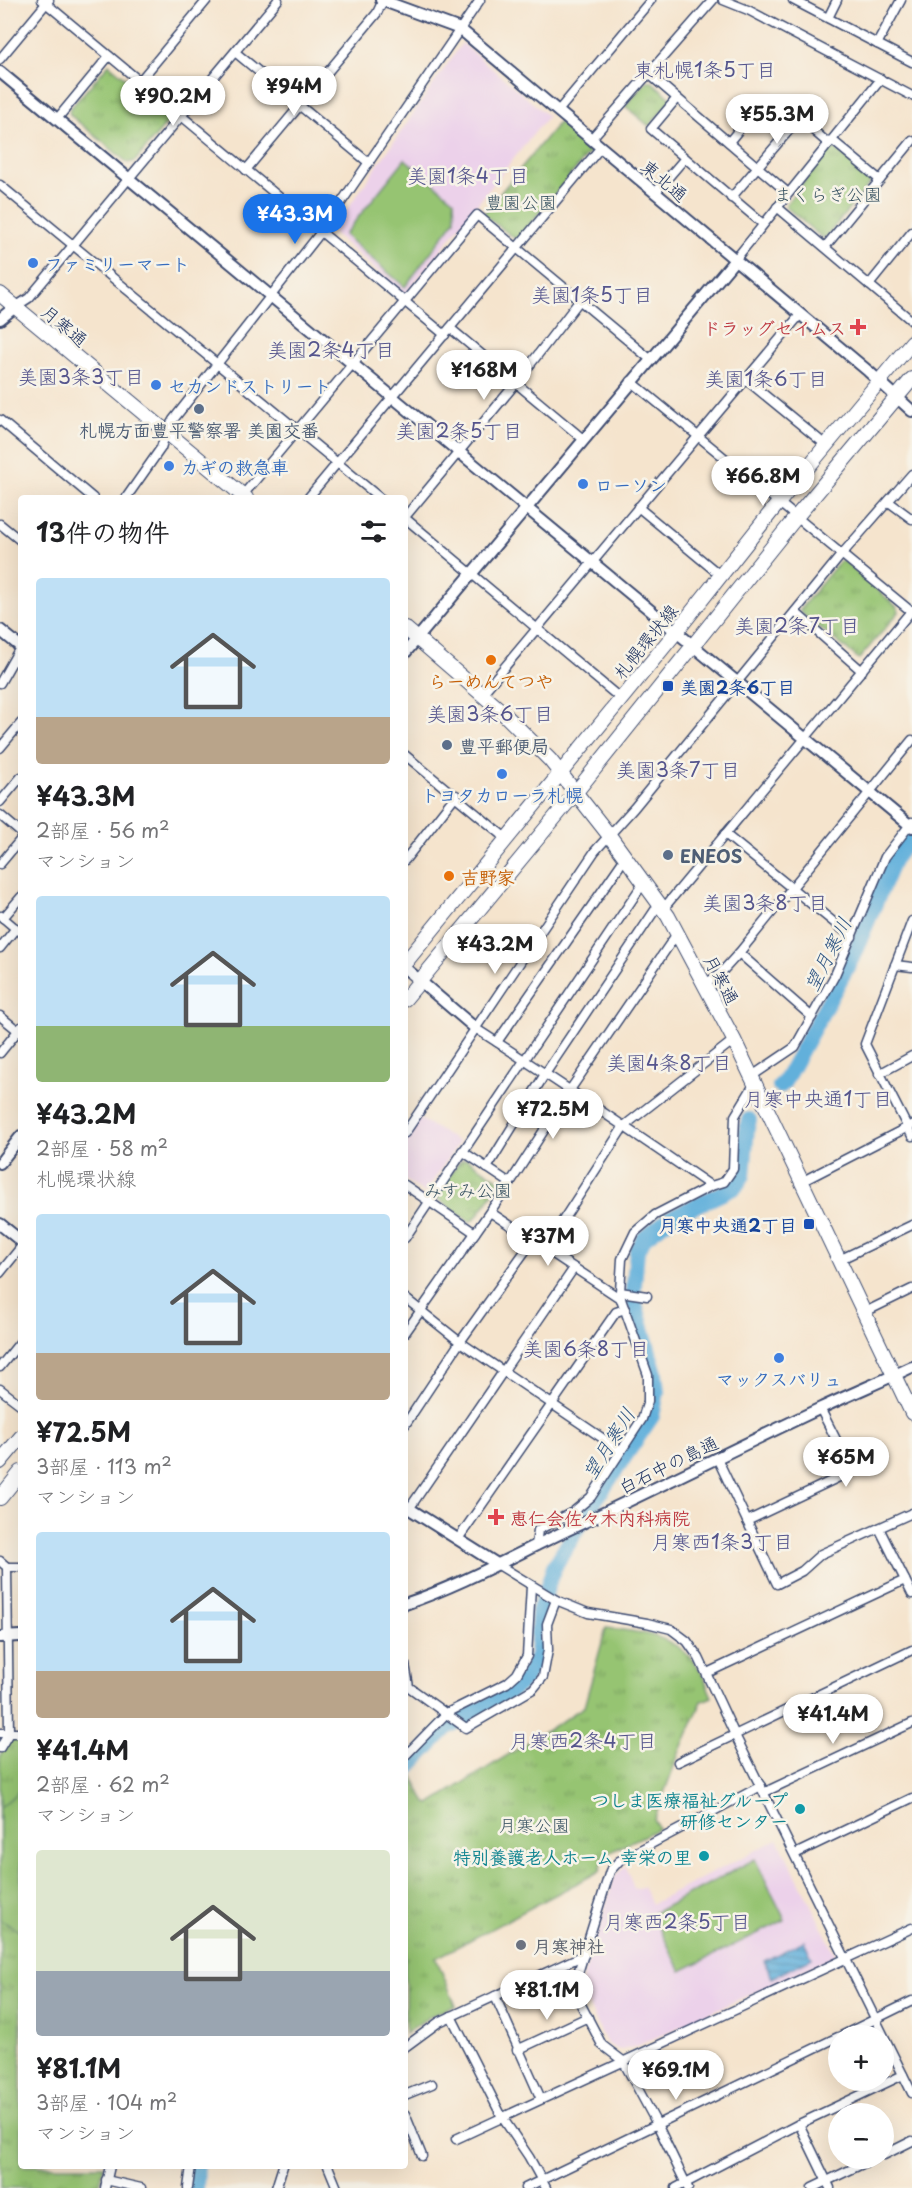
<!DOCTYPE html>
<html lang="ja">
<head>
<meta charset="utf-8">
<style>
  body { margin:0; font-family:"Playpen Sans","Klee One",sans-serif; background:#f6f6f6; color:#202124; height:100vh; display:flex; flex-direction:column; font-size:22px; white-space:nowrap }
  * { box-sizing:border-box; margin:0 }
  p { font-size:20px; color:#757577 }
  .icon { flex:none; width:33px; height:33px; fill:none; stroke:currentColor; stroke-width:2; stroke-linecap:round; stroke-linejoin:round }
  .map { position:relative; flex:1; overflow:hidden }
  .side { position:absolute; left:18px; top:495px; width:390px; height:1674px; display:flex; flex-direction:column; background:#fff; border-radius:6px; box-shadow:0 6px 24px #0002 }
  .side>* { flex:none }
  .controls { position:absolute; left:828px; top:2025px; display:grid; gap:12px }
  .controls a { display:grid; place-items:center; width:66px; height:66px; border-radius:50%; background:#fff; box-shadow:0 6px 24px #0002; font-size:30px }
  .price { position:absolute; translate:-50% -51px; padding:0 14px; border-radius:21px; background:#fff; color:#222; font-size:20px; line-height:39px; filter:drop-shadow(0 2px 3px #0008) }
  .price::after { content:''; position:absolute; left:50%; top:36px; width:18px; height:14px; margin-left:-9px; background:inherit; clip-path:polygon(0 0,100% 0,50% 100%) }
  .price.on { background:#1a73e8; color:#fff }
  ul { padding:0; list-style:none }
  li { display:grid; align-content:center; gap:12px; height:318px; padding:0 18px }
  li span { display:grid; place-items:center; height:186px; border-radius:6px; color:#555 }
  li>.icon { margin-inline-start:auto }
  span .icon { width:108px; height:108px; fill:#fffc; stroke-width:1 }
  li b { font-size:26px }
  h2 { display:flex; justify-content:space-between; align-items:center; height:72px; padding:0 18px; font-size:26px }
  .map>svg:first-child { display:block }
</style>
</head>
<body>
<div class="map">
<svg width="912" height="2188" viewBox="0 0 912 2188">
  <defs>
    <pattern id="park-tufts" width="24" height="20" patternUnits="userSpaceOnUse" patternTransform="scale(1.5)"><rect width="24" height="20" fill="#96c472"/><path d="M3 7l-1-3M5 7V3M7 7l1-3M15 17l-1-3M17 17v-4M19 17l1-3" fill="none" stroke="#7aa061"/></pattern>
    <pattern id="water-rules" width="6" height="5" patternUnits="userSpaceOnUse" patternTransform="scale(1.5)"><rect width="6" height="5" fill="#62b0db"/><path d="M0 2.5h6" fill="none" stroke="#5090b5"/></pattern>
  </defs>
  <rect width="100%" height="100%" fill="#f7f3e8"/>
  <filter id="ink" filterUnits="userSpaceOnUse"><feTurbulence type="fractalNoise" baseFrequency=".0167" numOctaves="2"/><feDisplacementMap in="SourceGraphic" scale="12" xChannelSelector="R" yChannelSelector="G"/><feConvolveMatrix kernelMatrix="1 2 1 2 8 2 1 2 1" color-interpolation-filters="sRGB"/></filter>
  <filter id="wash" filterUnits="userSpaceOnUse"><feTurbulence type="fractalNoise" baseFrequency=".008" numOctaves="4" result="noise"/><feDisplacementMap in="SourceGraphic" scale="24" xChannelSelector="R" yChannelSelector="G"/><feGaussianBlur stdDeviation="1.35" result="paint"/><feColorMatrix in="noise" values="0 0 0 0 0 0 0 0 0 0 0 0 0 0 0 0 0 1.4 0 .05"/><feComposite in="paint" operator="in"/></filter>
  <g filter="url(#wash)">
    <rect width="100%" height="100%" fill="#f5e4cd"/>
    <g fill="#ecd1ea">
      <path d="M462,43L548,116L406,293H403L334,234L333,230Z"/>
      <path d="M417,1117L459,1142L425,1193L405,1180V1137Z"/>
      <path d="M778,1839L836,1955L635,2047L619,2050L607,2044L580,1988L615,1876L626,1866L634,1889L643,1887L652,1904Z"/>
    </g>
    <g fill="url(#park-tufts)" stroke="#587a68" stroke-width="1.5">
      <path d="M109,64L172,117L135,161L128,163L70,115L69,110Z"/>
      <path d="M647,81H651L672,99L649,126L625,106Z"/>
      <path d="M559,122L593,148L517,240L483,214Z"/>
      <path d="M834,148L871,178V182L826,237H821L786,207V204L830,149Z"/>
      <path d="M840,561H844L898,608L899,612L859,659L800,612V609Z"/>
      <path d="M467,1159L498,1179L500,1184L474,1220L469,1221L437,1198V1193L461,1160Z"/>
      <path d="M606,1628C642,1632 676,1635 698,1667C704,1676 708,1688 712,1697L702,1701L679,1753L654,1820L658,1829L604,1855L600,1871L436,1958L456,2006C436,2010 421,2022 405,2034V1764L406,1763L426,1803L430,1804L584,1707Z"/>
      <path d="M12,1737H21V2166H104L99,2188H0V1755Z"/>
    </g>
    <g fill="#96c472" stroke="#587a68" stroke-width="1.5">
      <path d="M405,159L454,200L455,220L405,287L344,235Z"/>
      <path d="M21,1789V1932L0,1920V1808Z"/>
      <path d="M755,1859L785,1920L681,1971L652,1914Z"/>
    </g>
    <path fill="url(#water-rules)" stroke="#3e709c" stroke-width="1.5" d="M804,1941L812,1958L772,1978L764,1961Z"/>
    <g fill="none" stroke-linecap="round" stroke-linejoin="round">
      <g stroke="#62b0db" stroke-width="16">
        <path d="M780,1086L784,1082L852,958L894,859L909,839"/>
        <path d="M405,1771L447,1727L503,1697L525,1680L537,1657L539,1611L554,1567L594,1502L652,1416L657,1392L655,1373L633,1297L637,1250L644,1238L670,1218L735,1187L743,1175L747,1127L749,1120"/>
        <path d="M196,2188L197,2166"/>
      </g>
    </g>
  </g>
  <g filter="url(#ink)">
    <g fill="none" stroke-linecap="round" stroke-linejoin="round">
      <defs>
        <g id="minor">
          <path d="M42,0L445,335"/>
          <path d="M723,0L748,10L912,96"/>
          <path d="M793,0L912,62"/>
          <path d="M828,18L837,0"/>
          <path d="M877,44L901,0"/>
          <path d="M235,52L369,163"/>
          <path d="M0,59L49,0"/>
          <path d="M649,74L788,193"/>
          <path d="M139,82L207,0"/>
          <path d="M677,98L651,129L763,224"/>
          <path d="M558,111L651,0"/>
          <path d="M57,119L109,56"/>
          <path d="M591,139L713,0"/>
          <path d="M832,140L880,180"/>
          <path d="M729,142L755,110L785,135L799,118L829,144"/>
          <path d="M246,170L377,13L383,0"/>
          <path d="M0,185L380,498"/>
          <path d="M655,193L685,158"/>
          <path d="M731,198L785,135"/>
          <path d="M777,207L912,321"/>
          <path d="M825,247L912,141"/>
          <path d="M734,261L881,79"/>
          <path d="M869,285L912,232"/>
          <path d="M15,307L29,298L278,0"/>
          <path d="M450,328L583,439"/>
          <path d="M745,379L827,446"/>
          <path d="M631,381L912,612"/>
          <path d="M0,420L93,498"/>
          <path d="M243,495L477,215L650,359"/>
          <path d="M126,498L161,448L166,432L173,420L321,232L480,0"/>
          <path d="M308,498L601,147"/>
          <path d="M889,502L912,519"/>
          <path d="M638,507L720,575"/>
          <path d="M405,517L516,383L580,300"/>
          <path d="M405,518L621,699"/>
          <path d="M0,524L21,541"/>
          <path d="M795,612L862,671"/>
          <path d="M0,683L21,646"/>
          <path d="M482,694L799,316"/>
          <path d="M0,748L21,723"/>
          <path d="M405,755L507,839"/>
          <path d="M0,802L21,777"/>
          <path d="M0,815L21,833"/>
          <path d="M725,834L852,937"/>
          <path d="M405,860L456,795"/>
          <path d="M0,864L21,839"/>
          <path d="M663,909L912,610"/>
          <path d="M1,916L21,933"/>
          <path d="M3,918L21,897"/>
          <path d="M912,921L865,1044L912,1136"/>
          <path d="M0,948L16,928"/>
          <path d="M739,953L812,1017"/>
          <path d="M895,965L912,967"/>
          <path d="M704,984L718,976L739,953L912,740"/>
          <path d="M0,1016L21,1033"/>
          <path d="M475,1028C554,1079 633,1132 711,1186"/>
          <path d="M497,1042L625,858"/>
          <path d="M0,1053L21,1027"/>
          <path d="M879,1074L912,1056"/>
          <path d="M752,1076L795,1047L835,975L885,857L912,822"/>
          <path d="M405,1133L595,851L634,808L842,554L912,474"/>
          <path d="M462,1151L510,1183"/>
          <path d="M487,1168L545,1074L659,904"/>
          <path d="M801,1182L912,1125"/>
          <path d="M405,1185L475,1233"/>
          <path d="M490,1212L621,1299"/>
          <path d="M405,1238L644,882"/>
          <path d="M545,1248L624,1126L734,1040"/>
          <path d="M839,1260L912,1225"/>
          <path d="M0,1273L21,1247"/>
          <path d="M620,1292L647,1296"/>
          <path d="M405,1298L460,1342L620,1450"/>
          <path d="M863,1313L912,1289"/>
          <path d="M405,1333L510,1183L570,1090L678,932"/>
          <path d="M0,1367L21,1341"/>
          <path d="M0,1389L21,1405"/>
          <path d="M405,1425L460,1342L533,1240"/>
          <path d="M717,1458L777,1584L802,1571L821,1554L912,1513"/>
          <path d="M409,1509L574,1268"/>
          <path d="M747,1521L852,1471L820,1408"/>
          <path d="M879,1528L912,1594"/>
          <path d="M458,1539L616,1312L625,1309"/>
          <path d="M536,1546L538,1530L573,1512L591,1497L642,1419L648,1401V1375L621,1299L620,1292L622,1259L635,1232L655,1215L711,1186L724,1182L733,1169L735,1116L755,1083"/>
          <path d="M0,1561L7,1567L9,1733L0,1748"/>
          <path d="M497,1564L556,1600L588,1613L647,1623L671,1629L687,1641L699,1658L735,1735L912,2093"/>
          <path d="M7,1567H21"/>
          <path d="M405,1664L409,1687L466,1728L533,1689L543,1677L548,1650L547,1624L556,1600"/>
          <path d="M707,1673L905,1580"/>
          <path d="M0,1733H21"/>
          <path d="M405,1756L447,1713L507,1683L517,1674L527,1656L531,1586"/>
          <path d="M678,1762L912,1650"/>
          <path d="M765,1792L912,1723"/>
          <path d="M795,1854L912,1798"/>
          <path d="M495,1996L541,2099"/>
          <path d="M451,2016L502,2117L529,2157L546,2188"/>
          <path d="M841,2036L912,2001"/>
          <path d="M405,2047L439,2022L584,1955"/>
          <path d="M517,2050L588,2017"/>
          <path d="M405,2095L432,2084"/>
          <path d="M405,2114L422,2156"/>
          <path d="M799,2124L830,2188"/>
          <path d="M456,2139L912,1928"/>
          <path d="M884,2155L912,2141"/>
          <path d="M328,2166L337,2188"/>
          <path d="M106,2180L141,2188"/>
          <path d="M105,2188L110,2166"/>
          <path d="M188,2188L191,2166"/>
          <path d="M276,2188L283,2166"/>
          <path d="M525,2188L838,2037"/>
          <path d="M676,2188L799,2124L903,2075"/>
          <path d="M688,2188L657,2124L623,2061L602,2045L577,1997L578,1973L610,1871L619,1861L761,1786"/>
          <path d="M812,2188L875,2158"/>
        </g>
        <g id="tertiary">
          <path d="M381,0L460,29L868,371L912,411"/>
          <path d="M0,72L912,827"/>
          <path d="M0,319L15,307"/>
          <path d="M0,630L21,647"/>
          <path d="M405,653L734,261"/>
          <path d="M405,968L475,1028"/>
          <path d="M0,1163L21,1136"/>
          <path d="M0,1224L21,1241"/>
          <path d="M405,1506L497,1564"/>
          <path d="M405,1604C464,1584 518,1553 574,1527C657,1488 738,1447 821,1408C851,1394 882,1381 912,1367"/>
          <path d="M0,1637L21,1636"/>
        </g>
        <g id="primary">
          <path d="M405,963L676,632L779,502L912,342"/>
          <path d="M405,999L576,792L797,516L912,379"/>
          <path d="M0,1462L21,1437"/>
          <path d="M0,1498L21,1472"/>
        </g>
        <g id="trunk">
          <path d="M0,294L246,498"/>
          <path d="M405,628L499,709L550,760L609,835L668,916L734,1040L912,1413"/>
        </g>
      </defs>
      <use href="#minor" stroke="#3c4a6f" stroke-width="11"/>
      <use href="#tertiary" stroke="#3c4a6f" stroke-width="14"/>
      <use href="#primary" stroke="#3c4a6f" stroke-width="16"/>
      <use href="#trunk" stroke="#3c4a6f" stroke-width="16"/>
      <use href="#minor" stroke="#fff" stroke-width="8"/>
      <use href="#tertiary" stroke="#fff" stroke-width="10"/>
      <use href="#primary" stroke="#fff" stroke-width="14"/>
      <use href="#trunk" stroke="#fff" stroke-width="14"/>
    </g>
  </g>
  <g fill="#3f7fe0" stroke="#f7f3e8" stroke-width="2">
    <circle cx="33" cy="263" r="6"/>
    <circle cx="156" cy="385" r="6"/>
    <circle cx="169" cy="466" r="6"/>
    <circle cx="583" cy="484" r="6"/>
    <circle cx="502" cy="774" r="6"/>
    <circle cx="779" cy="1358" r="6"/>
  </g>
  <g fill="#e0444e" stroke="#f7f3e8" stroke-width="2">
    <path d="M855 318h6v6h6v6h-6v6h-6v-6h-6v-6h6z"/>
    <path d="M493 1508h6v6h6v6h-6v6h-6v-6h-6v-6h6z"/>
  </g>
  <g fill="#5c6f8a" stroke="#f7f3e8" stroke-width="2">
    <circle cx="199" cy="409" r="6"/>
    <circle cx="447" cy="745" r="6"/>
    <circle cx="668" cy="855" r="6"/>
  </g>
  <g fill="#e8710a" stroke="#f7f3e8" stroke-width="2">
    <circle cx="491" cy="660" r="6"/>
    <circle cx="449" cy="876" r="6"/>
  </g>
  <g fill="#1a4fb4" stroke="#f7f3e8" stroke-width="2">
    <rect x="662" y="680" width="12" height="12" rx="3"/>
    <rect x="803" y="1218" width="12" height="12" rx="3"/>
  </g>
  <g fill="#0f9aa8" stroke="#f7f3e8" stroke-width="2">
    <circle cx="800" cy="1809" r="6"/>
    <circle cx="704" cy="1856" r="6"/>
  </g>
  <circle fill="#6b7280" stroke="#f7f3e8" stroke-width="2" cx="521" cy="1945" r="6"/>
  <g text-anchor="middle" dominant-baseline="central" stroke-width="5" stroke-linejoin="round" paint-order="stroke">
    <g font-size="18" fill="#1b2f5e" stroke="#f7f3e8">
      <text transform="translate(665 180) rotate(40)">東北通</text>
      <text transform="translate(65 325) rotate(40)">月寒通</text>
      <text transform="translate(645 641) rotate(-51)">札幌環状線</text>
      <text transform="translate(722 979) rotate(62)">月寒通</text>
      <text transform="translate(668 1464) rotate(-26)">白石中の島通</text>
    </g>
    <g font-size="18" fill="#3a5463" stroke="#f7f3e8">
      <text x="828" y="193">まくらぎ公園</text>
      <text x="521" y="201">豊園公園</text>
      <text x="468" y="1189">みすみ公園</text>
      <text x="534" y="1824">月寒公園</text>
    </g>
    <g font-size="18" font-weight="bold" fill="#366cbe" stroke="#f7f3e8" text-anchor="start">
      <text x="45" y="263">ファミリーマート</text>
      <text x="168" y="385">セカンドストリート</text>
      <text x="181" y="466">カギの救急車</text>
      <text x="595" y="484">ローソン</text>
      <text x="502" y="794" text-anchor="middle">トヨタカローラ札幌</text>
      <text x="779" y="1378" text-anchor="middle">マックスバリュ</text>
    </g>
    <g font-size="18" font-weight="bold" fill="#be3a42" stroke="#f7f3e8" text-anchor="end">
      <text x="846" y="327">ドラッグセイムス</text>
      <text x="510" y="1517" text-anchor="start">恵仁会佐々木内科病院</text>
    </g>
    <g font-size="18" font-weight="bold" fill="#4e5e75" stroke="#f7f3e8" text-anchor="start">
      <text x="199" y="429" text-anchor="middle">札幌方面豊平警察署 美園交番</text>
      <text x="459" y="745">豊平郵便局</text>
      <text x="680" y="855">ENEOS</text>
    </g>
    <g font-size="18" font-weight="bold" fill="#c56008" stroke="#f7f3e8">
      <text x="491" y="680">らーめんてつや</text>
      <text x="461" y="876" text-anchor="start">吉野家</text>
    </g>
    <g font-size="18" font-weight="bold" fill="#164399" stroke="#f7f3e8" text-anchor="start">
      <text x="680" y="686">美園2条6丁目</text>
      <text x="797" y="1224" text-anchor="end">月寒中央通2丁目</text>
    </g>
    <g font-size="18" font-weight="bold" fill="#0d838f" stroke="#f7f3e8" text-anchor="end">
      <text x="788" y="1799">つしま医療福祉グループ<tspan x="788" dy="21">研修センター</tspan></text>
      <text x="692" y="1856">特別養護老人ホーム 幸栄の里</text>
    </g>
    <g font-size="18" font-weight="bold" fill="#5b616d" stroke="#f7f3e8" text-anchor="start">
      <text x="533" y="1945">月寒神社</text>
    </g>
    <g font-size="20" fill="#55558d" stroke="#f7f3e8">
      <text x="705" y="69">東札幌1条5丁目</text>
      <text x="468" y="175">美園1条4丁目</text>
      <text x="592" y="294">美園1条5丁目</text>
      <text x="331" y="349">美園2条4丁目</text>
      <text x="81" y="376">美園3条3丁目</text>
      <text x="766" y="378">美園1条6丁目</text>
      <text x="459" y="430">美園2条5丁目</text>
      <text x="797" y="625">美園2条7丁目</text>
      <text x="490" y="713">美園3条6丁目</text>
      <text x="678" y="769">美園3条7丁目</text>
      <text x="765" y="902">美園3条8丁目</text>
      <text x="669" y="1062">美園4条8丁目</text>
      <text x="818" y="1098">月寒中央通1丁目</text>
      <text x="586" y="1348">美園6条8丁目</text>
      <text x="722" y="1541">月寒西1条3丁目</text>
      <text x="583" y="1740">月寒西2条4丁目</text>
      <text x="677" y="1921">月寒西2条5丁目</text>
    </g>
    <g font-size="20" font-style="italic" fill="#305684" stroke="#f7f3e8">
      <text transform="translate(827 954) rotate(-63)">望月寒川</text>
      <text transform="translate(608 1443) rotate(-58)">望月寒川</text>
    </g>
  </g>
</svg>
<div class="controls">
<a>+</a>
<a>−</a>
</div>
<b class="price" style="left:294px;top:117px">¥94M</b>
<b class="price" style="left:173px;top:127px">¥90.2M</b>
<b class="price" style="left:777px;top:145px">¥55.3M</b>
<b class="price on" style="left:295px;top:245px">¥43.3M</b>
<b class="price" style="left:484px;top:401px">¥168M</b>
<b class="price" style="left:763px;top:507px">¥66.8M</b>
<b class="price" style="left:495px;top:975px">¥43.2M</b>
<b class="price" style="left:553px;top:1140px">¥72.5M</b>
<b class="price" style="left:548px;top:1267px">¥37M</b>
<b class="price" style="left:846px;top:1488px">¥65M</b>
<b class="price" style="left:833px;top:1745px">¥41.4M</b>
<b class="price" style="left:547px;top:2021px">¥81.1M</b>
<b class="price" style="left:676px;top:2101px">¥69.1M</b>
<section class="side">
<h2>13件の物件<svg class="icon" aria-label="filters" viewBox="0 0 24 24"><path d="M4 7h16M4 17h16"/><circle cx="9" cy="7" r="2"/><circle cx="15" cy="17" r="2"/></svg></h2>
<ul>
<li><span style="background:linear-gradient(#bfe0f5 75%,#b9a48a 0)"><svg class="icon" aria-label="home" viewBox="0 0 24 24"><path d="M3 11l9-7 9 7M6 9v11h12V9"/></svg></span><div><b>¥43.3M</b><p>2部屋 · 56 m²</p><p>マンション</p></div></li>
<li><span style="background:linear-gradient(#bfe0f5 70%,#8fb573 0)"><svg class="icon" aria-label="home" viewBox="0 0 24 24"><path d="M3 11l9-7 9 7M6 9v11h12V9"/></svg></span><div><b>¥43.2M</b><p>2部屋 · 58 m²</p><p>札幌環状線</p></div></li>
<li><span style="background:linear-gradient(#bfe0f5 75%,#b9a48a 0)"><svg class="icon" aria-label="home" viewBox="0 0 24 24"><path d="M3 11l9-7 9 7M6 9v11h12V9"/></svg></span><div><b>¥72.5M</b><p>3部屋 · 113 m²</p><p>マンション</p></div></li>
<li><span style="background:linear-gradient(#bfe0f5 75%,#b9a48a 0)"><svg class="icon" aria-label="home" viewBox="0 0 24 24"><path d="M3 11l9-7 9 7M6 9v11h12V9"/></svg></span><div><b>¥41.4M</b><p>2部屋 · 62 m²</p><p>マンション</p></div></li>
<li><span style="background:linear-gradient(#dfe7d0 65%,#9aa5b1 0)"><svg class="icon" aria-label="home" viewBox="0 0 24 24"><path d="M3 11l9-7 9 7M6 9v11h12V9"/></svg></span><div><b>¥81.1M</b><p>3部屋 · 104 m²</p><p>マンション</p></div></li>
</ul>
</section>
</div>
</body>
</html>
